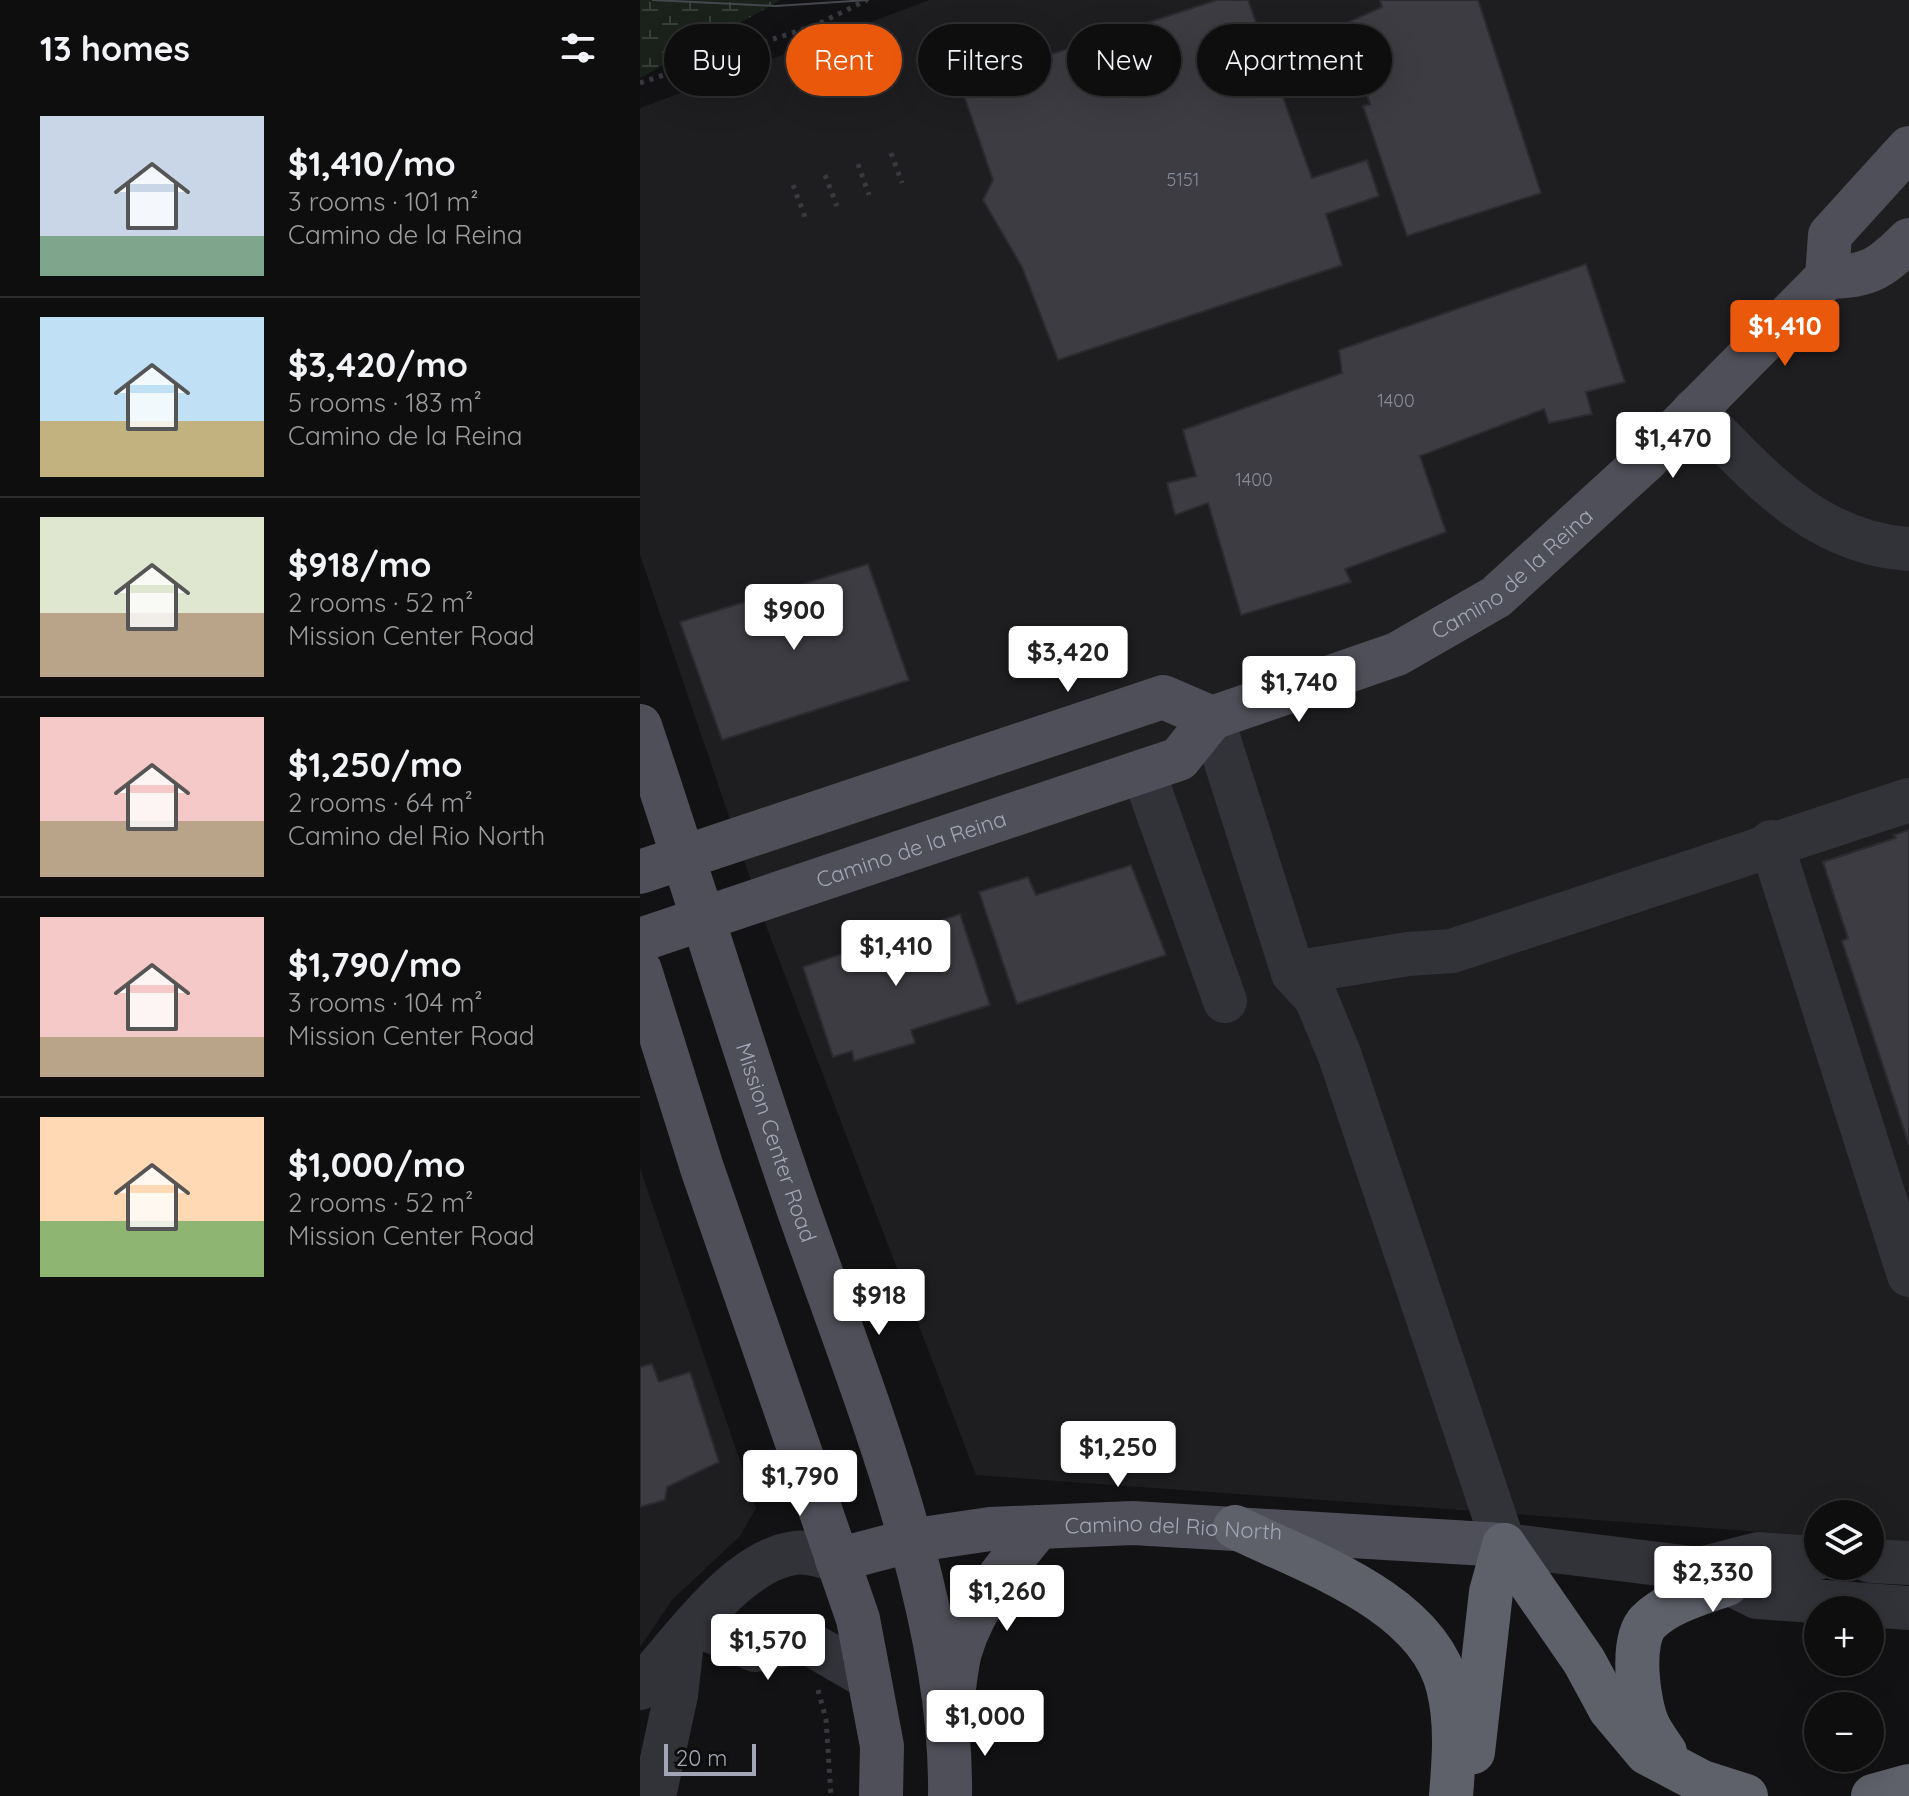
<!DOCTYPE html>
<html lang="en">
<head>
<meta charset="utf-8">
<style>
  body { margin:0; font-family:Quicksand,sans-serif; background:#1c1c1d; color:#f1f3f6; height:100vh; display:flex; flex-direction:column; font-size:30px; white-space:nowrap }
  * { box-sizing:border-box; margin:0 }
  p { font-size:26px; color:#9b9c9e }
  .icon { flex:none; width:44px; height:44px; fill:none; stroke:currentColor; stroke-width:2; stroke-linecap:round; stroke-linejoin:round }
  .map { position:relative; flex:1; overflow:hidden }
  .details { display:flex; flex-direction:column; background:#0e0e0f; width:640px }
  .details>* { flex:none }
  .hud { position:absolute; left:24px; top:24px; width:760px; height:72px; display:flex; gap:16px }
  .fabs { position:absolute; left:1164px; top:1500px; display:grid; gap:16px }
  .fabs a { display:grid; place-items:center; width:80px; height:80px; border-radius:50%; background:#0e0e0f; box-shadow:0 8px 32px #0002,0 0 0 2px #2e2e2f; font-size:40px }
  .scale { position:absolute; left:24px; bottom:20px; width:92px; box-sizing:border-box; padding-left:8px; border:4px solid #a2a6b6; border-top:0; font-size:22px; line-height:28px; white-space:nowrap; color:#a2a6b6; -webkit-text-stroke:6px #0d0d0e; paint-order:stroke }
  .price { position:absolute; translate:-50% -68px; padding:0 18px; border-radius:8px; background:#fff; color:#222; font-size:26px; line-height:52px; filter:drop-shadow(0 2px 4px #0008) }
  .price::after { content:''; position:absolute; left:50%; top:48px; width:24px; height:18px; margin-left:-12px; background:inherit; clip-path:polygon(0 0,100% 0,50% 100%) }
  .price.selected { background:#ea580c; color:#fff }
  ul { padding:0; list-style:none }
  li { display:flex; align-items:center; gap:24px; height:200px; padding:0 40px }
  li+li { border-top:2px solid #2e2e2f }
  li span { display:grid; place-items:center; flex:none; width:224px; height:160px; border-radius:0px; color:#555 }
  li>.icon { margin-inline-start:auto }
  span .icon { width:96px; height:96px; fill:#fffc; stroke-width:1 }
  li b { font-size:34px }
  h2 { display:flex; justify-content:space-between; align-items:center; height:96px; padding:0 40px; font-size:34px }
  .pill { padding:0 28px; border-radius:36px; background:#0e0e0f; box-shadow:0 8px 32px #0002,0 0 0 2px #2e2e2f; font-size:28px; line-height:72px }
  .pill.selected { background:#ea580c; color:#fff }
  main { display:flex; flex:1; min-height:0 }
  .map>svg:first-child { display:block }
</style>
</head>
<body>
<main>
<section class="details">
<h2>13 homes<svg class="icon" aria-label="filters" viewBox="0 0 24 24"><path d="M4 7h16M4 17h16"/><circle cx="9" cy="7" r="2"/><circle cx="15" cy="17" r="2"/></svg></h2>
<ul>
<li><span style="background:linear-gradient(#c9d6e8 75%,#7fa58c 0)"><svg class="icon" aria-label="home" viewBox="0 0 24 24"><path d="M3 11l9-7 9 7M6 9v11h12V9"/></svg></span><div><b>$1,410/mo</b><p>3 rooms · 101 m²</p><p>Camino de la Reina</p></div></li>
<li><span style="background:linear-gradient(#bfe0f5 65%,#c2b280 0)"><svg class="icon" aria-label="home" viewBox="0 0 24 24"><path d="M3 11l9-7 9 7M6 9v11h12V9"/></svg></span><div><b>$3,420/mo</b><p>5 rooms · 183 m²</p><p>Camino de la Reina</p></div></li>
<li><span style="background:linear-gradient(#dfe7d0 60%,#b9a48a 0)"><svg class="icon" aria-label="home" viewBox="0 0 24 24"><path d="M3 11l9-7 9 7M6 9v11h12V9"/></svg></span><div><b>$918/mo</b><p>2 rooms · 52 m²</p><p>Mission Center Road</p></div></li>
<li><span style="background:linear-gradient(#f6c9c9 65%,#b9a48a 0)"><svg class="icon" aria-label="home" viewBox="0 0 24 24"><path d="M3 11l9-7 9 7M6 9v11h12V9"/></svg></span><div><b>$1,250/mo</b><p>2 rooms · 64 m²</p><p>Camino del Rio North</p></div></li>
<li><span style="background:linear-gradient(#f6c9c9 75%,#b9a48a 0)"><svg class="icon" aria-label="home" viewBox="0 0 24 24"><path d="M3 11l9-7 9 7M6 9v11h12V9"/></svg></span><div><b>$1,790/mo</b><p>3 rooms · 104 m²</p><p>Mission Center Road</p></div></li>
<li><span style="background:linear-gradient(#ffd9b3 65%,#8fb573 0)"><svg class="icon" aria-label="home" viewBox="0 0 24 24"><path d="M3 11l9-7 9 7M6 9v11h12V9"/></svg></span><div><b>$1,000/mo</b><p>2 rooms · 52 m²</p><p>Mission Center Road</p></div></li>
</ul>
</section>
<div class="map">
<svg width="1269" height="1796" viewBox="0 0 1269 1796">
  <defs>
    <pattern id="wetland-marsh" width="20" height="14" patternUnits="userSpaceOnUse" patternTransform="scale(2)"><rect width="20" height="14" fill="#1a221b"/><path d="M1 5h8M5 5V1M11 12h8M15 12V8" fill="none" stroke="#383f3a"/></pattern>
  </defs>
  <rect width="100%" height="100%" fill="#121214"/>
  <g fill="#1e1e21">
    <path d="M290,0H1269V1543L1230,1540V1514H1178V1536L336,1475L128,931L0,555V108Z"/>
    <path d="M0,1168L116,1508L100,1536L32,1600L0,1647Z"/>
  </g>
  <path fill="url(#wetland-marsh)" d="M0,0H141L0,78Z"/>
  <g fill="#3c3c42" stroke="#2c2b30" stroke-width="2">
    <path d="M577,0H608L672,178L727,160L739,196L686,214L702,265L418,360L382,267L343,200L353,180L320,84Z"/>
    <path d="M740,0H838L901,193L767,236L723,106L730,104L704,24L742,7Z"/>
    <path d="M946,264L985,382L946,392L952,414L909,423L904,409L780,456L806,532L705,569L711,582L601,615L568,503L535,515L527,483L556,476L543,430L702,373L699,350Z"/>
    <path d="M228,564L269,680L82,740L40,622Z"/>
    <path d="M1269,830V1145L1202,941L1208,938L1183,862L1256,838L1254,835Z"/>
    <path d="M1269,830V1145L1202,941L1208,938L1183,862L1256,838L1254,835Z"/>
    <path d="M491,865L526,955L377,1004L339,892L388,877L396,895Z"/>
    <path d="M320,914L350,1005L271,1030L275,1043L214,1061L212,1051L193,1057L163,967Z"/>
    <path d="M12,1364L19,1382L50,1372L79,1462L27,1487L25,1500L0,1507V1367Z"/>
  </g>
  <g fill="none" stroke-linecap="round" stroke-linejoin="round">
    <g stroke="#383a40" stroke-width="5" stroke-dasharray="4 6" stroke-linecap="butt">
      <path d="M0,83L176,25L227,0"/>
      <path d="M251,153L262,183"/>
      <path d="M218,164L229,195"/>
      <path d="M185,175L197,206"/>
      <path d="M153,185L165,217"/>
      <path d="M178,1690L186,1719L191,1796"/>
    </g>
    <g stroke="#323339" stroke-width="44">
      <path d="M1054,410C1117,474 1174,543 1269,549"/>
      <path d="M572,718L653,973L676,998L700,1056L864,1545L1060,1569L1118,1554L1178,1558"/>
      <path d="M503,771L585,1001"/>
      <path d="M1131,842L1269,1275"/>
      <path d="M653,973L768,954L812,951L1269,800"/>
      <path d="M1230,1561L1269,1563"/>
      <path d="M1060,1569L1117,1597L1269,1608"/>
      <path d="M55,1624L115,1650L165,1641L229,1678"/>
      <path d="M0,1688C38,1647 96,1560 155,1553C168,1551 184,1557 197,1560"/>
      <path d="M14,1796L36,1695L42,1643"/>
    </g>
    <g stroke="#4e4f58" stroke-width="44">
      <path d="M1187,277C1229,277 1241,268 1269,240"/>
      <path id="s1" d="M0,726C54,887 103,1049 158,1208C220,1386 313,1607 310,1796"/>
      <path d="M0,872L523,697L572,718"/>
      <path id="s2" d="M0,940L539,759L572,718L757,654L856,597L1005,461L1187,277L1190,235L1269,148"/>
      <path d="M0,970L62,1168L218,1619L242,1746L241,1796"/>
      <path id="s3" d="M197,1560L269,1541L350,1529L493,1523L864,1545"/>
      <path d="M312,1700C315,1685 316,1667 320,1652C334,1604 368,1564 399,1527"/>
    </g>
    <g stroke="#5e606a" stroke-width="44">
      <path d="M595,1527C666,1562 787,1601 808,1687C817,1722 814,1760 811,1796"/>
      <path d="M864,1545L944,1661L970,1709L1007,1753L1062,1782L1106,1796"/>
      <path d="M833,1752L851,1592L864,1545"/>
      <path d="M1025,1752C1019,1743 1012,1734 1008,1725C998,1702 990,1641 1008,1622C1028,1602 1062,1593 1087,1584"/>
      <path d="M1233,1796L1269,1786"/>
    </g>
    <path stroke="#45474e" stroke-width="2" d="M13,0L136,6L228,0"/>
  </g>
  <g text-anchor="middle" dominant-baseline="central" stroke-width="8" stroke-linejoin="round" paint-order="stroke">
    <g font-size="18" fill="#888c99">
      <text x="543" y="179">5151</text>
      <text x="756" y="400">1400</text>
      <text x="614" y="479">1400</text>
    </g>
    <g font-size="22" fill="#a2a6b6" stroke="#0d0d0e">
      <text stroke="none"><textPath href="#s2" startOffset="958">Camino de la Reina</textPath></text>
      <text stroke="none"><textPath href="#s2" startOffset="286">Camino de la Reina</textPath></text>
      <text stroke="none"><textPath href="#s1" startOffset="438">Mission Center Road</textPath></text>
      <text stroke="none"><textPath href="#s3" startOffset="340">Camino del Rio North</textPath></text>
    </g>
  </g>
</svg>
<div class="fabs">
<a><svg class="icon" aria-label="layers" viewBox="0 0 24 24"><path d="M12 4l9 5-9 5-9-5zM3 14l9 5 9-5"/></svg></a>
<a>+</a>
<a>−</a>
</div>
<div class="scale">20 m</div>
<b class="price selected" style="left:1145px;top:368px">$1,410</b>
<b class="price" style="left:1033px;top:480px">$1,470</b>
<b class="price" style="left:154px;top:652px">$900</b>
<b class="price" style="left:428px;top:694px">$3,420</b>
<b class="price" style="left:659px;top:724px">$1,740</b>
<b class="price" style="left:256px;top:988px">$1,410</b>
<b class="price" style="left:239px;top:1337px">$918</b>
<b class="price" style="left:478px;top:1489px">$1,250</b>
<b class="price" style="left:160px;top:1518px">$1,790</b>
<b class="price" style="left:1073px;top:1614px">$2,330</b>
<b class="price" style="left:367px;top:1633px">$1,260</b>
<b class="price" style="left:128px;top:1682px">$1,570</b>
<b class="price" style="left:345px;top:1758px">$1,000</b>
<div class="hud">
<a class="pill">Buy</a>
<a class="pill selected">Rent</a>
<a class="pill">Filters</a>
<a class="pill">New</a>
<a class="pill">Apartment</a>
</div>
</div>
</main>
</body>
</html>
